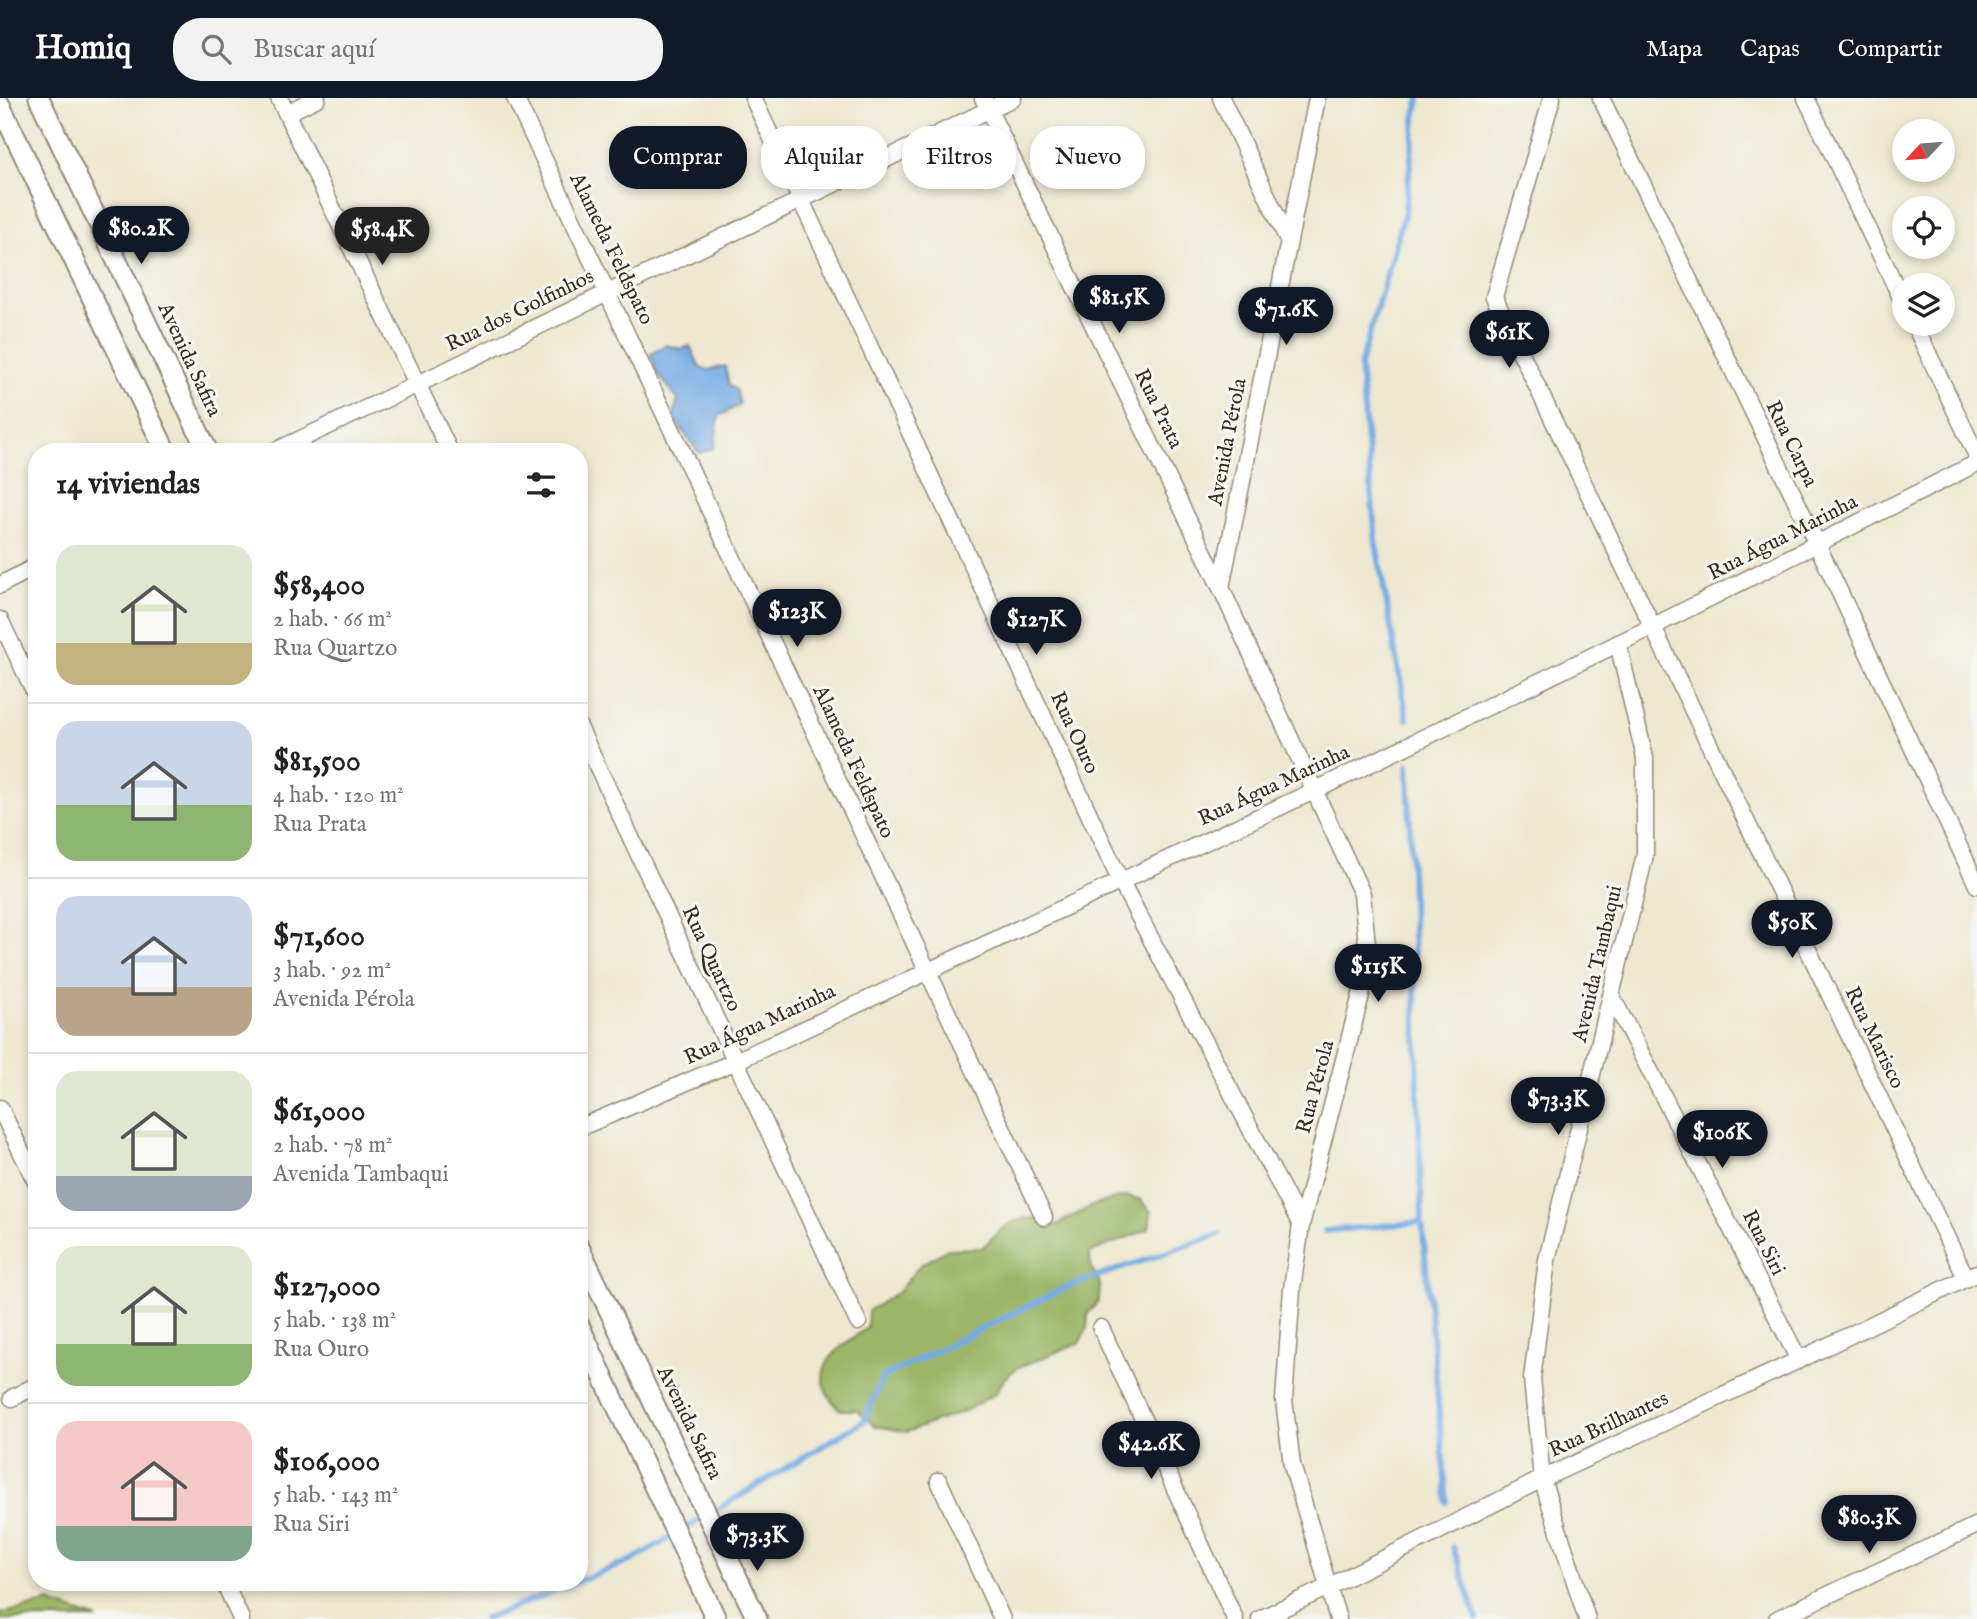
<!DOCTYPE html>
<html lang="es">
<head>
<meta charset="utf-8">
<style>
  body { margin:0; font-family:"IM FELL English",serif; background:#f2f2f2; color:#222; height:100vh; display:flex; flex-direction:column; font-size:26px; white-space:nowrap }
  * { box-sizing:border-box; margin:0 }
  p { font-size:23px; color:#767676 }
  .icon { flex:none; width:38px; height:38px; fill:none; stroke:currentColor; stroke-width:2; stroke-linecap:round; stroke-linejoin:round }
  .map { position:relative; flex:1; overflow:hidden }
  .side { position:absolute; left:28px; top:345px; width:560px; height:1148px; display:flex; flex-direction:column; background:#fff; border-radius:28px; box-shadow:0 4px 10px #0003 }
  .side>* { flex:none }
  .hud { position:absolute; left:609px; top:28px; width:665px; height:63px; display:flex; gap:14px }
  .needle { width:46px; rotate:244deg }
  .buttons { position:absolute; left:1892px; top:21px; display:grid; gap:14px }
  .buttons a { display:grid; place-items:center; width:63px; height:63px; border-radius:50%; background:#fff; box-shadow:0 4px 10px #0003; font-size:35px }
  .price { position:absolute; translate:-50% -60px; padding:0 16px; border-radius:24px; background:#111827; color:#fff; font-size:23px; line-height:46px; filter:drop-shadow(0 2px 4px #0008) }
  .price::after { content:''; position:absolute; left:50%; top:42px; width:21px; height:16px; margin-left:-10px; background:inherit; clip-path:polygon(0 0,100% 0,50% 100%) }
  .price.active { background:#222; color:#fff }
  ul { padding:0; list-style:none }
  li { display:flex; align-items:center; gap:21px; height:175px; padding:0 28px }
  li+li { border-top:2px solid #e0e0e0 }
  li span { display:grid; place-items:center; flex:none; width:196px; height:140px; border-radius:21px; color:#555 }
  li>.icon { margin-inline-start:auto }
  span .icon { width:84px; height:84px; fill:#fffc; stroke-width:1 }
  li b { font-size:30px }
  h2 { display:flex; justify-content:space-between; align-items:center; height:84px; padding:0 28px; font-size:30px }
  .pill { padding:0 24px; border-radius:28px; background:#fff; box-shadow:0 4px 10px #0003; font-size:24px; line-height:63px }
  .pill.active { background:#111827; color:#fff }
  header { display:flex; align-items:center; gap:42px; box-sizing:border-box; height:98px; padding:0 35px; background:#111827; color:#fff }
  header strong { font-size:33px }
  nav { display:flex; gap:38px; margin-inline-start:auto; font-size:24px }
  .search { width:490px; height:63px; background:#f2f2f2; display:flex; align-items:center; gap:18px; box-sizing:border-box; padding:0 24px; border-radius:28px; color:#767676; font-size:26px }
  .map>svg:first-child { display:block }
</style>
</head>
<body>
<header>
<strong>Homiq</strong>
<div class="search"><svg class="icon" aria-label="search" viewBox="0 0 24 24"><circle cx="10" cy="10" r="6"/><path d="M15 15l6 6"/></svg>Buscar aquí</div>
<nav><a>Mapa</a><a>Capas</a><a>Compartir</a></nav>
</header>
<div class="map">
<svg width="1977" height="1521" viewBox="0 0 1977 1521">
  <rect width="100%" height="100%" fill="#f6f6f2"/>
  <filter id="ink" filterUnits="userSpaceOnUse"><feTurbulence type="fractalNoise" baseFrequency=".0143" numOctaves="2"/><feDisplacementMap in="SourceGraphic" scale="14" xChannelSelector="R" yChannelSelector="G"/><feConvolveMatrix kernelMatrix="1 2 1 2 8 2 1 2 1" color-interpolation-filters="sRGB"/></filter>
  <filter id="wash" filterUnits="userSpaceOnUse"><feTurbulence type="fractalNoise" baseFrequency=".00686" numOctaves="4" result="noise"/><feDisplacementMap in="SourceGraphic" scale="28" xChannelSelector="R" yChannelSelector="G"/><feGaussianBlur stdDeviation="1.57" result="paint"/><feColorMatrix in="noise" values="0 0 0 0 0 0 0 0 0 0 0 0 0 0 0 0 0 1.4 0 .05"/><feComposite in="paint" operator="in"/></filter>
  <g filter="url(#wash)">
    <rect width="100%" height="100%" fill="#eee8d0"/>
    <g fill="#9bb667" stroke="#6b7042" stroke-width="2">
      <path d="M1126,1098L1141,1102L1151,1114L1149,1131L1089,1155L1092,1171L1100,1186L1099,1203L1088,1215L1087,1231L1079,1245L1017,1270L1004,1281L996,1295L967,1312L907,1334L875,1328L857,1312H840C802,1274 835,1252 867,1230L868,1213L898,1194L920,1167L948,1151L982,1150C1002,1130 1009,1119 1038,1120L1049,1131L1094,1107Z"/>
      <path d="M49,1504L98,1521H0V1516Z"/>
    </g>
    <path fill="#75abe3" stroke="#586a80" stroke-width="2" d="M665,247L682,251L690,248L700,270L708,272L725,268L729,287L736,292L740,307L719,318L714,350L699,355L673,320L678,302L656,273L651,256Z"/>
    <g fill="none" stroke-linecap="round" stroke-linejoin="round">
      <g stroke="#75abe3" stroke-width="6">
        <path d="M1407,621L1376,445L1360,268L1405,114L1416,13L1420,0"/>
        <path d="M1408,667L1422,1124L1447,1404"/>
        <path d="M1325,1133L1422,1124"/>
        <path d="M1453,1449L1477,1521"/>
        <path d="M579,1483L633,1462L864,1323L883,1279L1067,1189L1220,1136"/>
        <path d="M485,1521L577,1484"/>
      </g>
    </g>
  </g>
  <g filter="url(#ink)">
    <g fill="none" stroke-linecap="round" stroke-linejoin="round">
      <defs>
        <g id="minor">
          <path d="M279,0L450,354"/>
          <path d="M515,0L1044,1119"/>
          <path d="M753,0L1120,782L1301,1127"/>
          <path d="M983,0L1221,490L1362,796L1369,866L1301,1127L1292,1191L1284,1302L1292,1367L1338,1521"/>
          <path d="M1221,0L1288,142"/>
          <path d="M1552,0L1494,199L1966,1180"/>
          <path d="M1601,0L1817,446L1977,787"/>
          <path d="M1806,0L1904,206"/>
          <path d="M287,15L317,0"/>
          <path d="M1914,226L1977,358"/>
          <path d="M273,354L418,286L1013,0"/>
          <path d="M0,487L37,468"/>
          <path d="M1221,490L1317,0"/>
          <path d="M0,522L37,599"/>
          <path d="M579,629L858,1224"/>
          <path d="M1612,899L1799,1262"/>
          <path d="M0,1010L37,1086"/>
          <path d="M579,1030L736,963L1316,692L1652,529L1977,365"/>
          <path d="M1101,1230L1235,1521"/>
          <path d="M12,1300L37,1287"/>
          <path d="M939,1383L1002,1521"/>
          <path d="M224,1484L241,1521"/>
          <path d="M1260,1521L1328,1489L1542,1381L1799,1262L1977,1175"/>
          <path d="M1587,1521L1542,1381L1532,1281L1547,1162L1645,757V660L1618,545"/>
          <path d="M1777,1521L1977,1427"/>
        </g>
        <g id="tertiary">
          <path d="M39,0L208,354"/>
          <path d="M0,7L166,354"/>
          <path d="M579,1149L757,1521"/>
          <path d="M579,1227L716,1521"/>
        </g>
      </defs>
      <use href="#minor" stroke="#948977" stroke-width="19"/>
      <use href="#tertiary" stroke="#948977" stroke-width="23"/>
      <use href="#minor" stroke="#fff" stroke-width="16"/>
      <use href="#tertiary" stroke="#fff" stroke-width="19"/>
    </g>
  </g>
  <g text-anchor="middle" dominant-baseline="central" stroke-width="6" stroke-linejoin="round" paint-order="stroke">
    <g font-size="21" fill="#3b2a1e" stroke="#f6f6f2">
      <text transform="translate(611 151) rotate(64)">Alameda Feldspato</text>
      <text transform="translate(520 213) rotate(-26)">Rua dos Golfinhos</text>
      <text transform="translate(189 262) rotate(65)">Avenida Safira</text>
      <text transform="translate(1158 311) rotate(64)">Rua Prata</text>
      <text transform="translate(1228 344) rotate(-79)">Avenida Pérola</text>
      <text transform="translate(1791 346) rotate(64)">Rua Carpa</text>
      <text transform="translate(1783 440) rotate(-27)">Rua Água Marinha</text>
      <text transform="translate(1074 635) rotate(65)">Rua Ouro</text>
      <text transform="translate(853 664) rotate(65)">Alameda Feldspato</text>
      <text transform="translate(1274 688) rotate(-25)">Rua Água Marinha</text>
      <text transform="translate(711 861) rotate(65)">Rua Quartzo</text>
      <text transform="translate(1598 866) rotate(-77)">Avenida Tambaqui</text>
      <text transform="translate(760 927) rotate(-25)">Rua Água Marinha</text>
      <text transform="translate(1874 940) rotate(64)">Rua Marisco</text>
      <text transform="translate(1316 989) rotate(-75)">Rua Pérola</text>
      <text transform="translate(1763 1145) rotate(63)">Rua Siri</text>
      <text transform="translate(689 1325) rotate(64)">Avenida Safira</text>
      <text transform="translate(1609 1327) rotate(-25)">Rua Brilhantes</text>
    </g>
  </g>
</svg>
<div class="buttons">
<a><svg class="needle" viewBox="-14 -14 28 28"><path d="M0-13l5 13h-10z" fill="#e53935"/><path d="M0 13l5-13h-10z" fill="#767676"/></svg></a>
<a><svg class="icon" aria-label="locate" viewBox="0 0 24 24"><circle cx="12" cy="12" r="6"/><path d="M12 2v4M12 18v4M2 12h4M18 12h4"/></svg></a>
<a><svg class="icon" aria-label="layers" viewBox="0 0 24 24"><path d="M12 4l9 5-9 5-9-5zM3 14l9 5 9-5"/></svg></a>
</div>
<b class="price" style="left:141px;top:168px">$80.2K</b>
<b class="price active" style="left:382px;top:169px">$58.4K</b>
<b class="price" style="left:1119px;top:237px">$81.5K</b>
<b class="price" style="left:1286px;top:249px">$71.6K</b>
<b class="price" style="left:1509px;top:272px">$61K</b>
<b class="price" style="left:797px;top:551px">$123K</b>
<b class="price" style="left:1036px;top:559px">$127K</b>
<b class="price" style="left:1792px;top:862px">$50K</b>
<b class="price" style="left:1378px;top:906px">$115K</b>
<b class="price" style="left:1558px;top:1039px">$73.3K</b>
<b class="price" style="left:1722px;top:1072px">$106K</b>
<b class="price" style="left:1151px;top:1383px">$42.6K</b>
<b class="price" style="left:1869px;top:1457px">$80.3K</b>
<b class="price" style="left:757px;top:1475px">$73.3K</b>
<div class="hud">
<a class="pill active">Comprar</a>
<a class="pill">Alquilar</a>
<a class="pill">Filtros</a>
<a class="pill">Nuevo</a>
</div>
<section class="side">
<h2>14 viviendas<svg class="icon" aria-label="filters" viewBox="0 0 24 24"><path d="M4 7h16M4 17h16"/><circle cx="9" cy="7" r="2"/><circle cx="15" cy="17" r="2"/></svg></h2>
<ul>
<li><span style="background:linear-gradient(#dfe7d0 70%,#c2b280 0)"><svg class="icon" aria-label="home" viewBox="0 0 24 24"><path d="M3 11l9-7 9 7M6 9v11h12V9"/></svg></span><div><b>$58,400</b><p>2 hab. · 66 m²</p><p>Rua Quartzo</p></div></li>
<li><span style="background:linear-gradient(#c9d6e8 60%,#8fb573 0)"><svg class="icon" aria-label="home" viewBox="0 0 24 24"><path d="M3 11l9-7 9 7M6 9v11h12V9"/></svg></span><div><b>$81,500</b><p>4 hab. · 120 m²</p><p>Rua Prata</p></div></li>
<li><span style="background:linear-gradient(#c9d6e8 65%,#b9a48a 0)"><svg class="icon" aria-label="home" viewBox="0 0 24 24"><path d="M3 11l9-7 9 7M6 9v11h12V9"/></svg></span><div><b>$71,600</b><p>3 hab. · 92 m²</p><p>Avenida Pérola</p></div></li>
<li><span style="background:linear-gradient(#dfe7d0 75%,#9aa5b1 0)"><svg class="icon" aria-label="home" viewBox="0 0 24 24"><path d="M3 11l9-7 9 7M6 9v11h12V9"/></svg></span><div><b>$61,000</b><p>2 hab. · 78 m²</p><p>Avenida Tambaqui</p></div></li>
<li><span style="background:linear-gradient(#dfe7d0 70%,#8fb573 0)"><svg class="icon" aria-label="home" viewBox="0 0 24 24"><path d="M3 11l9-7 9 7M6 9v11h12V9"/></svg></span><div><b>$127,000</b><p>5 hab. · 138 m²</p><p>Rua Ouro</p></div></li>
<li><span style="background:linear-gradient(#f6c9c9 75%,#7fa58c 0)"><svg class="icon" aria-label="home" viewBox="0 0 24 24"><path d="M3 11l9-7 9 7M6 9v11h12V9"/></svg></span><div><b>$106,000</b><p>5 hab. · 143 m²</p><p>Rua Siri</p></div></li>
</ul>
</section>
</div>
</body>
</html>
